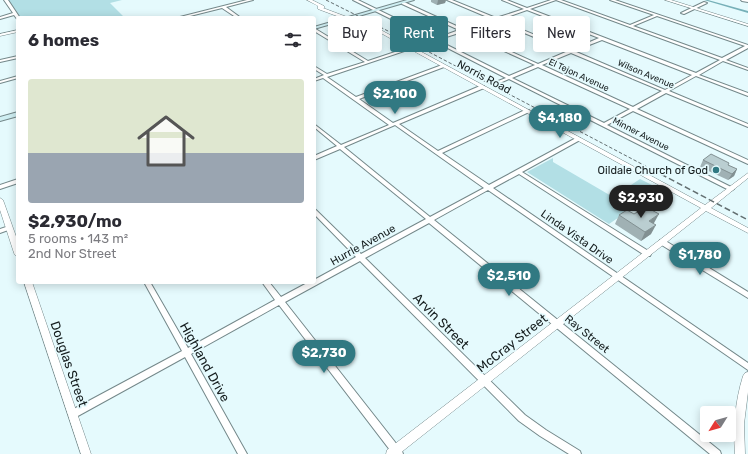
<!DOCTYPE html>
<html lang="en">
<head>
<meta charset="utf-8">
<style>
  body { margin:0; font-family:Rubik,sans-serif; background:#f7f7f7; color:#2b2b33; height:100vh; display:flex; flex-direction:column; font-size:15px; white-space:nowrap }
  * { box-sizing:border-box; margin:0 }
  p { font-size:13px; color:#7c7c81 }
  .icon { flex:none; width:22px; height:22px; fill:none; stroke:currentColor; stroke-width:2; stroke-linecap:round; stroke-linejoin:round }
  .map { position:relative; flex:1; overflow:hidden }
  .sheet { position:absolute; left:16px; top:16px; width:300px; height:268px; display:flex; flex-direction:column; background:#fff; border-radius:4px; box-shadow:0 2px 10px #0003 }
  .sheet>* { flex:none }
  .top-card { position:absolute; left:328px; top:16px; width:360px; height:36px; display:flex; gap:8px }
  .needle { width:26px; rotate:233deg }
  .fabs { position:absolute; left:700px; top:406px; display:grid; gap:8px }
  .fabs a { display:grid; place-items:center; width:36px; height:36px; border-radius:4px; background:#fff; box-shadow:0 2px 10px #0003; font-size:20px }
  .price { position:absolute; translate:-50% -34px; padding:0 9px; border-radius:14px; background:#317982; color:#fff; font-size:13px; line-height:26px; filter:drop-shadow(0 1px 2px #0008) }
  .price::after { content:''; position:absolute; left:50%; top:24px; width:12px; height:9px; margin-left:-6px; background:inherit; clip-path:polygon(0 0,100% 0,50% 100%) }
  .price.current { background:#222; color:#fff }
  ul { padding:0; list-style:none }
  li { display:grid; align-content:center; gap:8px; height:212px; padding:0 12px }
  li span { display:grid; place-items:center; height:124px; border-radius:4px; color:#555 }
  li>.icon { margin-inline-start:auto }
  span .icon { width:72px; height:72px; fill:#fffc; stroke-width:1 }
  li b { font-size:17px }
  h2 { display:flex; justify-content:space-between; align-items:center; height:48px; padding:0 12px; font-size:17px }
  .tag { padding:0 14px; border-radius:4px; background:#fff; box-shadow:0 2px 10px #0003; font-size:14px; line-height:36px }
  .tag.current { background:#317982; color:#fff }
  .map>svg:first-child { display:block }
</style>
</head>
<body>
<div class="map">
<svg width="748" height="454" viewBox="0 0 748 454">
  <rect width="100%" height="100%" fill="#e5fafd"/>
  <g fill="#b2dfe5">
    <path d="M8,0H122L110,3L125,18H20Z"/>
    <path d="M553,158V162L613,197L640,179L660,189L609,224L527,172Z"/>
  </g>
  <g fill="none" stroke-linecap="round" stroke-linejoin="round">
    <path fill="#77b0b8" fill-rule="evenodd" d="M704,0H708L748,11V13Z"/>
    <defs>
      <g id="minor">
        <path d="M4,0H8L20,18L17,19L14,15L0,19V17L13,13Z"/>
        <path d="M247,0H253L226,7L241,18H237L222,8L182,18H176Z"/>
        <path d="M353,0H358L401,21L418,27L437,38L459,30L402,4V2H404L463,29L492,19L447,0H452L496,18L524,9L502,0H507L527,8L551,0H556L530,9L696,73L720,60L556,0H561L630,25L654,15L610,0H615L748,45V48L726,60L748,68V70L723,61L699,75L748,93V96L696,76L669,91L748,124V127L666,93L637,109L748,160V164L633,111L607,125L733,188L734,189L731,191L509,79L495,85H493V83L506,78L434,41L327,77L356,97L442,65H444V67L359,99L393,123L480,86H484V88L399,124L438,151L525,110H529V112L442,153L489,185L576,138H580V140L522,172L650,252L651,254L650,256H646L519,174L493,188L748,363V370L488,190L434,220L720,451L721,454H710L429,223L365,258L525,415L546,430L580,451L581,454H569L540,436L519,421L360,261L285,302L402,451L403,454H393L279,305L191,354L247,454H238L185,357L76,417L73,418L70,417L69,414L70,411L182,351L144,282H150L188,348L275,300L262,282H269L281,297L309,282H314V280L356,257L314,214V209L316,210L361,254L426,219L340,149L314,160V156L337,146L314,127V124L341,145L389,125L323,78L314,81V79L324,75L314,69V66L327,74L365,62L314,31V28L368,61L434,39L416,29L399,23ZM527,10L599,38L571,50L499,20ZM657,16L745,46L722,58L633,26ZM495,21L568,51L538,64L466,31ZM462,32L535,65L509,76L439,41L441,40L440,39ZM602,40L692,75L665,90L574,51ZM571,53L662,91L633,107L542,65ZM538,67L630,109L604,123L512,78ZM395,125L484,188L430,217L344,147Z"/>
        <path d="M741,0H748V2L742,1Z"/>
        <path d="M704,2L707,3L684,14L681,13Z"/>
        <path d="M18,56V58L0,62V60Z"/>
        <path d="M18,76V78L0,83V81Z"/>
        <path d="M18,179V183L0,189V185Z"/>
        <path d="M9,226L11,227L12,228L11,229L0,233V229Z"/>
        <path d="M660,240H664L748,292V298L660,244L659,242Z"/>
      </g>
      <g id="tertiary">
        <path d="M307,0H312L324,6V8H323L379,29L705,205L748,173V178L711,208L748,228V233L706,211L399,454H386L387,450L701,208L377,31L318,9V6Z"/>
        <path d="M665,0H671L748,24V26Z"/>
        <path d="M18,30V32L0,36V34Z"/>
        <path d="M0,198L3,200L18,242V256L15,255L14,253L0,210Z"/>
        <path d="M24,282H32L91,454H81Z"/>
        <path d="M748,372V392L744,424L745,454H735C733,427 735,402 743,376L745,373Z"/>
      </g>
      <g id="secondary">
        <path d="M407,0H414L314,29V27Z"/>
        <path d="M18,112V116L0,121V117Z"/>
      </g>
    </defs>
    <use href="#minor" stroke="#74888a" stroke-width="2"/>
    <use href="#tertiary" stroke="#74888a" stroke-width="1"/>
    <use href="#secondary" stroke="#74888a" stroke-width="2"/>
    <use href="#minor" fill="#fff" fill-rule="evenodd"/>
    <use href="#tertiary" fill="#fff" fill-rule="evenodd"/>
    <use href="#secondary" fill="#cfeff3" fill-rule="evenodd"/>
    <path stroke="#636f71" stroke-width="1" stroke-dasharray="3.5 2" stroke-linecap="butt" d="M326,0L410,42L655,171"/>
    <path stroke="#636f71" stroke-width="1.5" stroke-dasharray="6 3" stroke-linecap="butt" d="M653,170L748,220"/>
  </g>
  <g fill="#a0b1b4">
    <path d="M431,0H446L445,3L437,5L431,2Z"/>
    <path d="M703,160L728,165L737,169L734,176L728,180L700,167Z"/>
    <path d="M634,214L654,223H653L651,234L641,241L615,224L619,215Z"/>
  </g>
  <g fill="#829092">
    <path d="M438,0H446L445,3L437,5Z"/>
    <path d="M737,169L734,176L728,180L732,174Z"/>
    <path d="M659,214L654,223L645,230L649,221Z"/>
    <path d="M656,225L651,234L641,241L645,232Z"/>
  </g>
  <g fill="#baced1" stroke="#829092">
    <path d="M711,154L729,163L728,165L737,169L732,174L703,160Z"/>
    <path d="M646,207L659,214L649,221L656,225L645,232L619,215L627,210L634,214Z"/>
  </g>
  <circle fill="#317982" stroke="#e5fafd" stroke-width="1.5" cx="716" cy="170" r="4"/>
  <g text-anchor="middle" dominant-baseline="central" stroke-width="3.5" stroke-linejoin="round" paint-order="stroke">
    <g font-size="9" fill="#141c1d" stroke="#e5fafd">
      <text transform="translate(646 74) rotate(23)">Wilson Avenue</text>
      <text transform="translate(579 75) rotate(25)">El Tejon Avenue</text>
      <text transform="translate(641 134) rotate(27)">Minner Avenue</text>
    </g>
    <g font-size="11" fill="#141c1d" stroke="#e5fafd">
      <text transform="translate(484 77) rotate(28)">Norris Road</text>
      <text transform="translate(577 237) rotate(35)">Linda Vista Drive</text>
      <text transform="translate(363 245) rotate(-29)">Hurrle Avenue</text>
      <text transform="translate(587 334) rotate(39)">Ray Street</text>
    </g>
    <g font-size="11" fill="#141c1d" stroke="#e5fafd" text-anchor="end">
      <text x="708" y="170">Oildale Church of God</text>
    </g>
    <g font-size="13" fill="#141c1d" stroke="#e5fafd">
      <text transform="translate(441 321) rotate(45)">Arvin Street</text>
      <text transform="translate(512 343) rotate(-38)">McCray Street</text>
      <text transform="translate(205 362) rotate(61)">Highland Drive</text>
      <text transform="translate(69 364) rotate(71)">Douglas Street</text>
    </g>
  </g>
</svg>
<div class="fabs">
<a><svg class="needle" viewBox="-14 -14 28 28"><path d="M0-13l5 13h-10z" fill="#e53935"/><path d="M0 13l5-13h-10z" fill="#7c7c81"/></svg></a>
</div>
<b class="price" style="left:395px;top:115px">$2,100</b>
<b class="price" style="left:560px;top:139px">$4,180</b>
<b class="price current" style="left:641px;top:219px">$2,930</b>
<b class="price" style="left:700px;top:276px">$1,780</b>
<b class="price" style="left:509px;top:297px">$2,510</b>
<b class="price" style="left:324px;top:374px">$2,730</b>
<div class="top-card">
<a class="tag">Buy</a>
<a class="tag current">Rent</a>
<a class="tag">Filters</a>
<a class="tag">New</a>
</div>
<section class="sheet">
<h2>6 homes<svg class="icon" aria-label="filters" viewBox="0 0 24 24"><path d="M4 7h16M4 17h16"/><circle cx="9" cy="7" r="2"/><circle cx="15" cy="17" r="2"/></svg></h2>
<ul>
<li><span style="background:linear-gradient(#dfe7d0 60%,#9aa5b1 0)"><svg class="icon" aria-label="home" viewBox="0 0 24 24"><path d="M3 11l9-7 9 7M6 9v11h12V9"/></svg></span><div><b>$2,930/mo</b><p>5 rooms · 143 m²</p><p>2nd Nor Street</p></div></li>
</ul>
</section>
</div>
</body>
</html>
